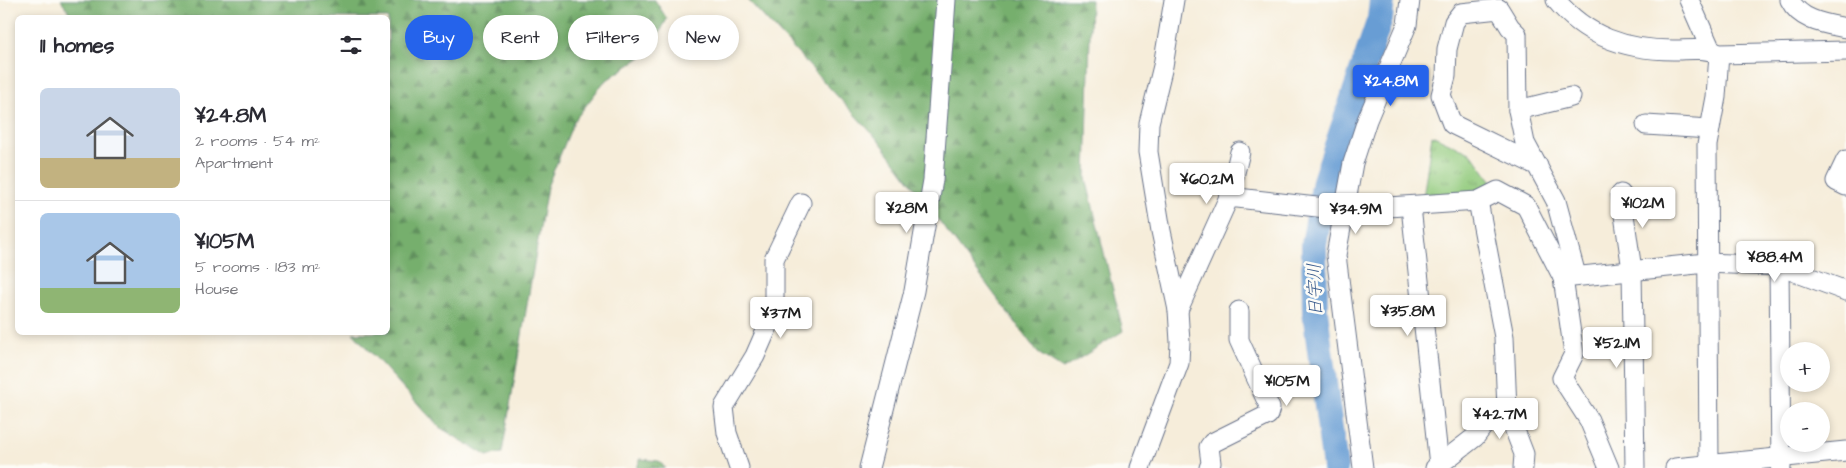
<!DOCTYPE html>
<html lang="en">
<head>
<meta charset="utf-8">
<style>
  body { margin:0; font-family:"Architects Daughter","Klee One",sans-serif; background:#f2f2f3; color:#2b2b33; height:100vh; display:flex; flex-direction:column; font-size:19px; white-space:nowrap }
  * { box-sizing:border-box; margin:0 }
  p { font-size:16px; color:#7c7c81 }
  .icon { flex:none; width:28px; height:28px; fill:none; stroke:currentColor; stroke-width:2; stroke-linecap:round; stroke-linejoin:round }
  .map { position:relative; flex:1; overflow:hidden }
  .details { position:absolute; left:15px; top:15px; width:375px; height:320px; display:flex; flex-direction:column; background:#fff; border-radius:8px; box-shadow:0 2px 8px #0003 }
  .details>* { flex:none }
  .top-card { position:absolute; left:405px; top:15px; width:475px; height:45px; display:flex; gap:10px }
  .tools { position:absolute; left:1780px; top:342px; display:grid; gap:10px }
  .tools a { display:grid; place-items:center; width:50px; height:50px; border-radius:50%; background:#fff; box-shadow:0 2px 8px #0003; font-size:25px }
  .price { position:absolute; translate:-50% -42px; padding:0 11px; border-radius:5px; background:#fff; color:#222; font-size:16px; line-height:32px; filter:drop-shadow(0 1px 2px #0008) }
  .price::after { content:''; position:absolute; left:50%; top:30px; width:15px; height:11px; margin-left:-8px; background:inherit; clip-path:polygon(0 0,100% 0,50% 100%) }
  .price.active { background:#2563eb; color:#fff }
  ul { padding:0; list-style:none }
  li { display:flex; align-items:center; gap:15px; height:125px; padding:0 25px }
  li+li { border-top:1px solid #e1e1e2 }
  li span { display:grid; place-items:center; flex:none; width:140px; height:100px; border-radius:8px; color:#555 }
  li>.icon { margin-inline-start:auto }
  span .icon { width:60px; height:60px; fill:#fffc; stroke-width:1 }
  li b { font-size:21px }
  h2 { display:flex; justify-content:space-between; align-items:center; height:60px; padding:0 25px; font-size:21px }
  .pill { padding:0 18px; border-radius:22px; background:#fff; box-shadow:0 2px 8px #0003; font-size:18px; line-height:45px }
  .pill.active { background:#2563eb; color:#fff }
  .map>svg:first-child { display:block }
</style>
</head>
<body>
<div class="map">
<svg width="1846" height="468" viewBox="0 0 1846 468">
  <defs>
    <pattern id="grass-tufts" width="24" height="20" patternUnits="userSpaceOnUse" patternTransform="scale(1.25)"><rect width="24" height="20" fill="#93cb7e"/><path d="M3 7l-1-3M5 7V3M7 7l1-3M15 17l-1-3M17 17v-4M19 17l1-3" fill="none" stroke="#77a56a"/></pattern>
    <pattern id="forest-firs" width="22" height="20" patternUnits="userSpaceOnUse" patternTransform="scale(1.25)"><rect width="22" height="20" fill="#76af6d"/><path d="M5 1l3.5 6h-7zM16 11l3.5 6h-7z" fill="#608f5d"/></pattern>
  </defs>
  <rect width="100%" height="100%" fill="#fdfcf7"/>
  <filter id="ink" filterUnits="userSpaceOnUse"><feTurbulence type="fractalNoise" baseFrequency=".02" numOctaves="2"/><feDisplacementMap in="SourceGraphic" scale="10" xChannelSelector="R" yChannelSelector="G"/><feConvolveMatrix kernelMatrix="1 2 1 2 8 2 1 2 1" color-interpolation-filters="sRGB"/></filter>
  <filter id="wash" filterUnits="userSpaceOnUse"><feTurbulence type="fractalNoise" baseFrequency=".0096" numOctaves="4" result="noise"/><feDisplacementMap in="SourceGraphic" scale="20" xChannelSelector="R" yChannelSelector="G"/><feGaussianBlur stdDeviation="1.12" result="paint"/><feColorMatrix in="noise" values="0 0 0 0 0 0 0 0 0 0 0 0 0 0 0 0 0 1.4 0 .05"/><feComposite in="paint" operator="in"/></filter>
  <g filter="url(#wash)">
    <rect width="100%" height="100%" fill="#f6edda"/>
    <path fill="url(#grass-tufts)" stroke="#577d6e" d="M1432,135L1472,154L1494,184L1477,195L1423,198Z"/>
    <g fill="url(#forest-firs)" stroke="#486f66">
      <path d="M61,0H655L667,19L650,51L604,82L574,121L547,187L502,453L487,456L439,427L353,333L388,332V18L72,17Z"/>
      <path d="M748,0H1091L1086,178L1123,331L1063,369L1038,353L881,143Z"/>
      <path d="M640,459L659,461L665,468H637Z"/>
    </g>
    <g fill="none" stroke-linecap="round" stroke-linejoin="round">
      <path stroke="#679dd4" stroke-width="26" d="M1335,468L1315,311L1314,245L1325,181L1380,19L1382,0"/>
    </g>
  </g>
  <g filter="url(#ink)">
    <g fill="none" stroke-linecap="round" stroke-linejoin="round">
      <defs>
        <g id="minor">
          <path d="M1556,0C1586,37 1626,50 1673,50C1688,50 1705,47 1719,54L1846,51"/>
          <path d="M1689,0L1711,50"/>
          <path d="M1790,0C1800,21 1826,24 1846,28"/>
          <path d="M1518,110L1571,97"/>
          <path d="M1646,125L1710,129"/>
          <path d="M1846,160L1836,181L1846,186"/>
          <path d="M1538,166L1452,124L1441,95L1446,76L1447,49L1454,22L1461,13L1499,9L1510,27L1517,34L1518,110L1525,143L1556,201L1576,275"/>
          <path d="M1621,194L1632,270L1635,468"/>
          <path d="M1229,197L1240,152"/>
          <path d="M1411,207L1439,465"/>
          <path d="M1779,266L1781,468"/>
          <path d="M1563,278L1574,354L1562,378L1589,420L1609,468"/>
          <path d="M1178,310L1229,197L1343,210L1478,201L1498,191L1526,206L1563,278L1706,263L1779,266L1846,291"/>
          <path d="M1507,410L1524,454L1523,468"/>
          <path d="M739,468L727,433L724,407L755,356L769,324L774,299V259L801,203"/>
          <path d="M869,468L914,291L933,180L946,0"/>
          <path d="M1140,468L1179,363L1180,342L1178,310L1161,231L1148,152L1149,123L1163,66L1174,0"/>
          <path d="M1209,468L1211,463L1209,447L1212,443L1268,415L1270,408L1239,340V311"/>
          <path d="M1363,468L1336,255L1353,163L1367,120L1407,25L1410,0"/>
          <path d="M1435,468L1475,437L1487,421L1507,410L1504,337L1478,201"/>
          <path d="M1675,468L1846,451"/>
          <path d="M1709,468L1707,145L1716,97L1719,54"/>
        </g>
      </defs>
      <use href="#minor" stroke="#687289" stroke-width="21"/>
      <use href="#minor" stroke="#fff" stroke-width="19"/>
    </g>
  </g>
  <g text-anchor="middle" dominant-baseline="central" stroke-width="5" stroke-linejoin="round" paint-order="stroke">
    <g font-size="18" font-style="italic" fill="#395b8d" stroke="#fdfcf7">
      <text transform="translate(1315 290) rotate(-92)">日宇川</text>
    </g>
  </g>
</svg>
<div class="tools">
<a>+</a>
<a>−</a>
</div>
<b class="price active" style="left:1391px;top:107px">¥24.8M</b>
<b class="price" style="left:1207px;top:205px">¥60.2M</b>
<b class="price" style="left:1643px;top:229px">¥102M</b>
<b class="price" style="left:907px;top:234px">¥28M</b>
<b class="price" style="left:1356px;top:235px">¥34.9M</b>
<b class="price" style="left:1775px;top:283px">¥88.4M</b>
<b class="price" style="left:1408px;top:337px">¥35.8M</b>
<b class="price" style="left:781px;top:339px">¥37M</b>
<b class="price" style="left:1617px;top:369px">¥52.1M</b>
<b class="price" style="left:1287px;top:407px">¥105M</b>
<b class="price" style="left:1500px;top:440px">¥42.7M</b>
<div class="top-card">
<a class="pill active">Buy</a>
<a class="pill">Rent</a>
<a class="pill">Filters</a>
<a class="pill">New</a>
</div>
<section class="details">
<h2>11 homes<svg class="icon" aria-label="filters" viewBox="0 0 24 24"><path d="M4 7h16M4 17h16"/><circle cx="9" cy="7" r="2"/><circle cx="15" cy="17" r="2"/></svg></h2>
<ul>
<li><span style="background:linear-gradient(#c9d6e8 70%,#c2b280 0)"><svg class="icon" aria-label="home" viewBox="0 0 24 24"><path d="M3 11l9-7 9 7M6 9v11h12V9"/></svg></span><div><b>¥24.8M</b><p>2 rooms · 54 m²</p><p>Apartment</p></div></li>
<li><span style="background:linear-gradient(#a9c7e8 75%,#8fb573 0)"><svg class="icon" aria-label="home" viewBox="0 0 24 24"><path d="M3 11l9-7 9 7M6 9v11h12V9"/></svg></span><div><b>¥105M</b><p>5 rooms · 183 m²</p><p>House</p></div></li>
</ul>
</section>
</div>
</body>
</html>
